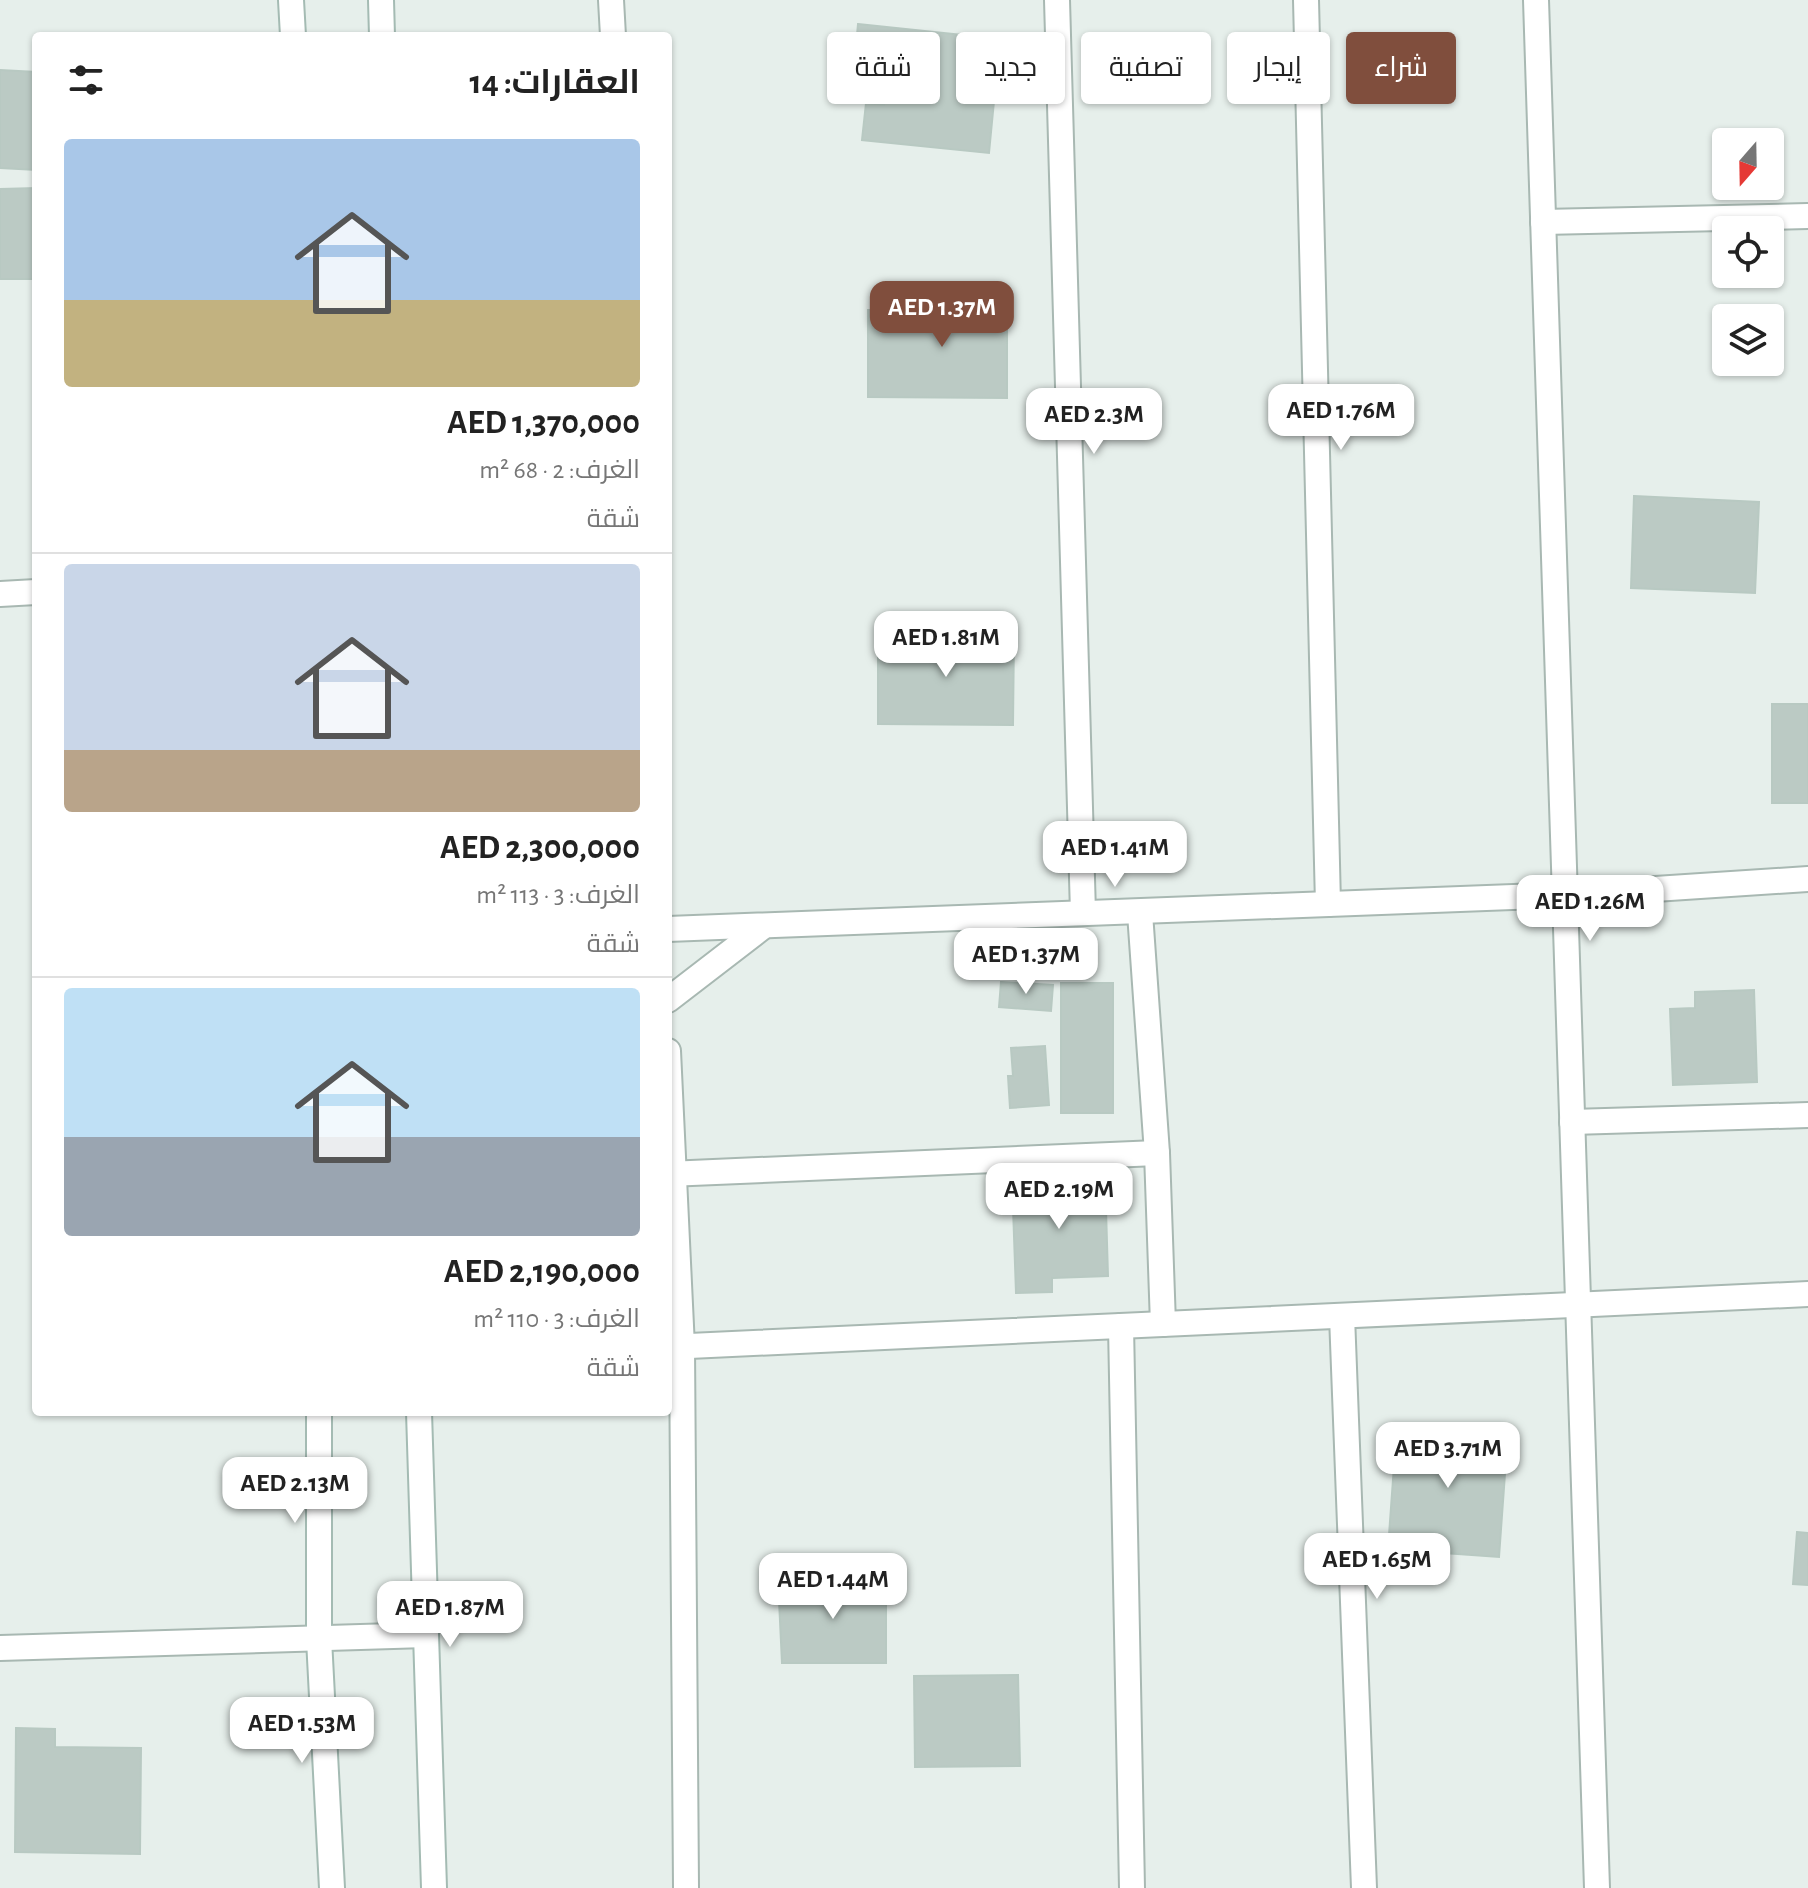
<!DOCTYPE html>
<html lang="ar">
<head>
<meta charset="utf-8">
<style>
  body { margin:0; font-family:"Alegreya Sans",Cairo,sans-serif; background:#f2f2f2; color:#222; direction:rtl; height:100vh; display:flex; flex-direction:column; font-size:30px; white-space:nowrap }
  * { box-sizing:border-box; margin:0 }
  p { font-size:26px; color:#767676 }
  .icon { flex:none; width:44px; height:44px; fill:none; stroke:currentColor; stroke-width:2; stroke-linecap:round; stroke-linejoin:round }
  .map { position:relative; flex:1; overflow:hidden; direction:ltr }
  .panel { position:absolute; left:32px; top:32px; width:640px; height:1384px; display:flex; flex-direction:column; background:#fff; border-radius:8px; box-shadow:0 2px 6px #0004; direction:rtl }
  .panel>* { flex:none }
  .guide { position:absolute; left:696px; top:32px; width:760px; height:72px; direction:rtl; display:flex; gap:16px }
  .needle { width:52px; rotate:200deg }
  .controls { position:absolute; left:1712px; top:128px; display:grid; gap:16px }
  .controls a { display:grid; place-items:center; width:72px; height:72px; border-radius:8px; background:#fff; box-shadow:0 2px 6px #0004; font-size:40px }
  .price { position:absolute; translate:-50% -68px; padding:0 18px; border-radius:16px; background:#fff; color:#222; font-size:26px; line-height:52px; filter:drop-shadow(0 2px 4px #0008) }
  .price::after { content:''; position:absolute; left:50%; top:48px; width:24px; height:18px; margin-left:-12px; background:inherit; clip-path:polygon(0 0,100% 0,50% 100%) }
  .price.current { background:#804e3d; color:#fff }
  ul { padding:0; list-style:none }
  li { display:grid; align-content:center; gap:16px; height:424px; padding:0 32px }
  li+li { border-top:2px solid #e0e0e0 }
  li span { display:grid; place-items:center; height:248px; border-radius:8px; color:#555 }
  li>.icon { margin-inline-start:auto }
  span .icon { width:144px; height:144px; fill:#fffc; stroke-width:1 }
  li b { font-size:34px }
  h2 { display:flex; justify-content:space-between; align-items:center; height:96px; padding:0 32px; font-size:34px }
  .chip { padding:0 28px; border-radius:8px; background:#fff; box-shadow:0 2px 6px #0004; font-size:28px; line-height:72px }
  .chip.current { background:#804e3d; color:#fff }
  .map>svg:first-child { display:block }
</style>
</head>
<body>
<div class="map">
<svg width="1808" height="1888" viewBox="0 0 1808 1888">
  <rect width="100%" height="100%" fill="#e6efeb"/>
  <g fill="#bbcac4" stroke="#b8c9c2" stroke-width="2">
    <path d="M858,24L1000,39L989,153L862,140L866,103L884,105L886,82L853,79Z"/>
    <path d="M0,70L36,72V170L0,168Z"/>
    <path d="M36,188V279H0V189Z"/>
    <path d="M950,288H1007V398L868,397V310L950,311Z"/>
    <path d="M1634,496L1759,502L1755,593L1631,588Z"/>
    <path d="M878,634H1014L1013,725L878,724Z"/>
    <rect x="1772" y="704" width="36" height="99"/>
    <path d="M1001,982L1053,985L1051,1011L999,1007Z"/>
    <rect x="1061" y="983" width="52" height="130"/>
    <path d="M1754,990L1757,1082L1673,1085L1670,1009L1695,1008V992Z"/>
    <path d="M1045,1046L1049,1105L1010,1108L1008,1076H1013L1011,1048Z"/>
    <path d="M1105,1176L1108,1276L1052,1278V1292L1016,1293L1012,1179Z"/>
    <path d="M1397,1424L1508,1432L1499,1557L1388,1549Z"/>
    <path d="M1797,1532L1808,1533V1585L1793,1584Z"/>
    <path d="M778,1579H886V1663H782Z"/>
    <path d="M1018,1675L1020,1766L915,1767L914,1676Z"/>
    <path d="M16,1728L55,1729V1747L141,1748L140,1854L15,1852Z"/>
  </g>
  <g fill="none" stroke-linecap="round" stroke-linejoin="round">
    <defs>
      <g id="street">
        <path d="M611,0L613,36"/>
        <path d="M1057,0L1083,913"/>
        <path d="M1306,0L1328,904"/>
        <path d="M1536,0L1597,1888"/>
        <path d="M1543,222L1808,216"/>
        <path d="M0,594L36,592"/>
        <path d="M1140,913L1157,1153L1163,1324"/>
        <path d="M668,929L1564,895L1808,879"/>
        <path d="M668,1000L764,926"/>
        <path d="M668,1051L682,1347L686,1888"/>
        <path d="M1572,1122L1808,1115"/>
        <path d="M668,1174L1157,1153"/>
        <path d="M1342,1316L1364,1888"/>
        <path d="M1121,1326L1132,1888"/>
        <path d="M668,1347L1808,1294"/>
        <path d="M0,1648L426,1635"/>
      </g>
      <g id="secondary">
        <path d="M291,0L293,36"/>
        <path d="M381,0L382,36"/>
        <path d="M319,1412V1639L332,1888"/>
        <path d="M419,1412L434,1888"/>
      </g>
    </defs>
    <use href="#street" stroke="#a8b8b2" stroke-width="28"/>
    <use href="#secondary" stroke="#a4bbb3" stroke-width="28"/>
    <use href="#street" stroke="#fff" stroke-width="24"/>
    <use href="#secondary" stroke="#fff" stroke-width="24"/>
  </g>
</svg>
<div class="controls">
<a><svg class="needle" viewBox="-14 -14 28 28"><path d="M0-13l5 13h-10z" fill="#e53935"/><path d="M0 13l5-13h-10z" fill="#767676"/></svg></a>
<a><svg class="icon" aria-label="locate" viewBox="0 0 24 24"><circle cx="12" cy="12" r="6"/><path d="M12 2v4M12 18v4M2 12h4M18 12h4"/></svg></a>
<a><svg class="icon" aria-label="layers" viewBox="0 0 24 24"><path d="M12 4l9 5-9 5-9-5zM3 14l9 5 9-5"/></svg></a>
</div>
<b class="price current" style="left:942px;top:349px">AED 1.37M</b>
<b class="price" style="left:1341px;top:452px">AED 1.76M</b>
<b class="price" style="left:1094px;top:456px">AED 2.3M</b>
<b class="price" style="left:946px;top:679px">AED 1.81M</b>
<b class="price" style="left:1115px;top:889px">AED 1.41M</b>
<b class="price" style="left:1590px;top:943px">AED 1.26M</b>
<b class="price" style="left:1026px;top:996px">AED 1.37M</b>
<b class="price" style="left:1059px;top:1231px">AED 2.19M</b>
<b class="price" style="left:1448px;top:1490px">AED 3.71M</b>
<b class="price" style="left:295px;top:1525px">AED 2.13M</b>
<b class="price" style="left:1377px;top:1601px">AED 1.65M</b>
<b class="price" style="left:833px;top:1621px">AED 1.44M</b>
<b class="price" style="left:450px;top:1649px">AED 1.87M</b>
<b class="price" style="left:302px;top:1765px">AED 1.53M</b>
<div class="guide">
<a class="chip current">شراء</a>
<a class="chip">إيجار</a>
<a class="chip">تصفية</a>
<a class="chip">جديد</a>
<a class="chip">شقة</a>
</div>
<section class="panel">
<h2>العقارات: 14<svg class="icon" aria-label="filters" viewBox="0 0 24 24"><path d="M4 7h16M4 17h16"/><circle cx="9" cy="7" r="2"/><circle cx="15" cy="17" r="2"/></svg></h2>
<ul>
<li><span style="background:linear-gradient(#a9c7e8 65%,#c2b280 0)"><svg class="icon" aria-label="home" viewBox="0 0 24 24"><path d="M3 11l9-7 9 7M6 9v11h12V9"/></svg></span><div><b>AED 1,370,000</b><p>الغرف: 2 · 68 m²</p><p>شقة</p></div></li>
<li><span style="background:linear-gradient(#c9d6e8 75%,#b9a48a 0)"><svg class="icon" aria-label="home" viewBox="0 0 24 24"><path d="M3 11l9-7 9 7M6 9v11h12V9"/></svg></span><div><b>AED 2,300,000</b><p>الغرف: 3 · 113 m²</p><p>شقة</p></div></li>
<li><span style="background:linear-gradient(#bfe0f5 60%,#9aa5b1 0)"><svg class="icon" aria-label="home" viewBox="0 0 24 24"><path d="M3 11l9-7 9 7M6 9v11h12V9"/></svg></span><div><b>AED 2,190,000</b><p>الغرف: 3 · 110 m²</p><p>شقة</p></div></li>
</ul>
</section>
</div>
</body>
</html>
